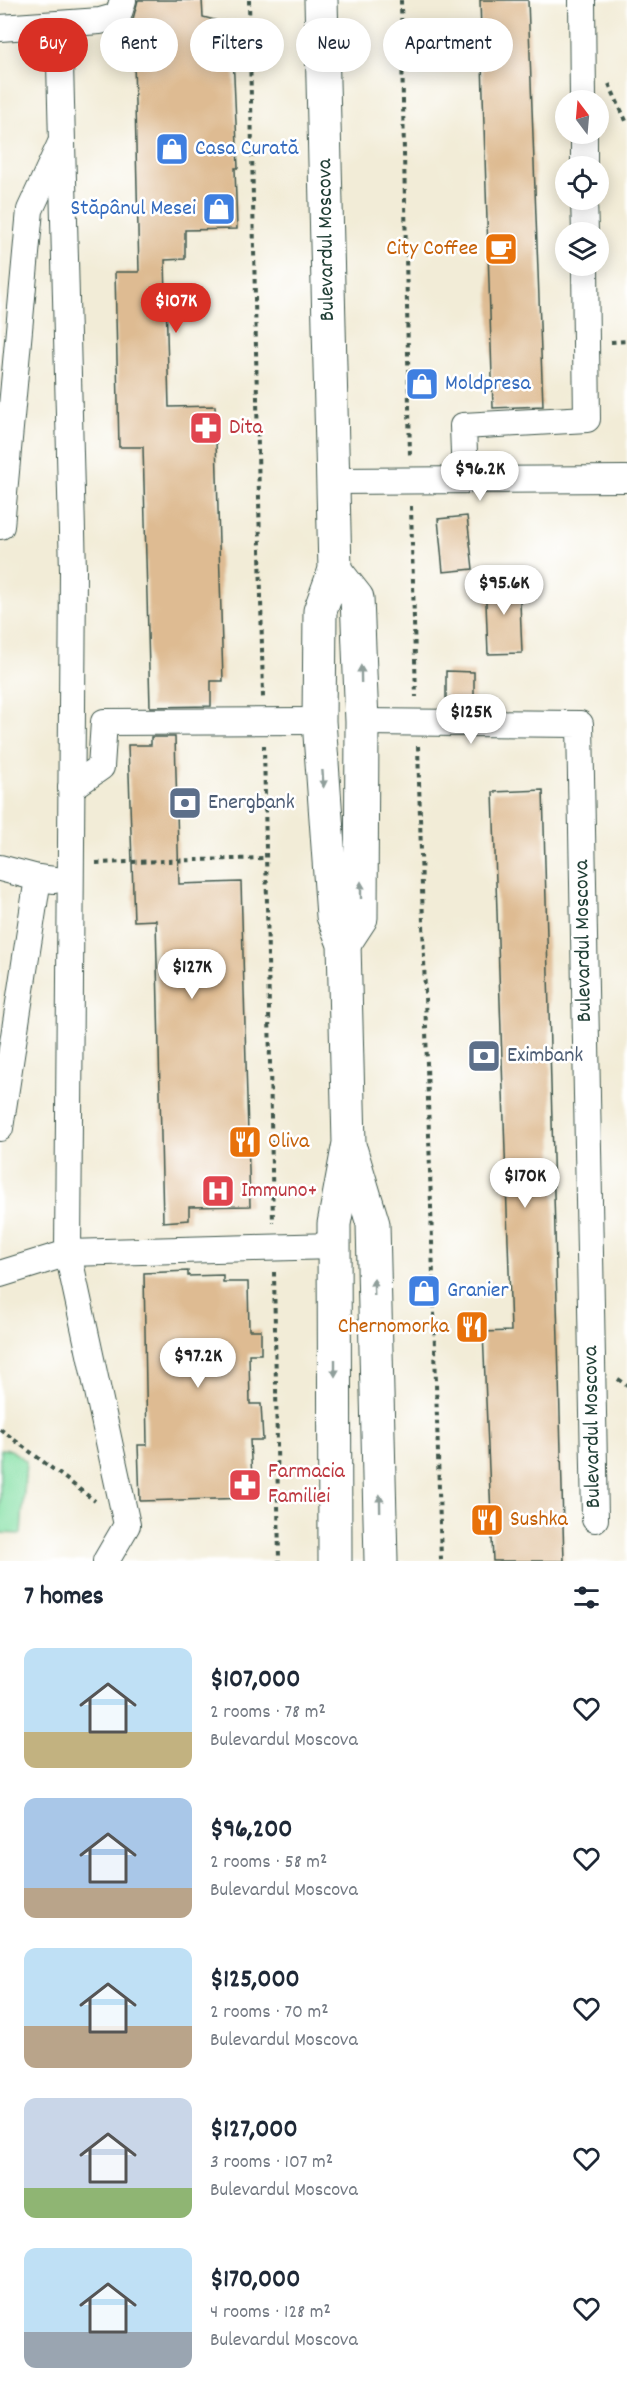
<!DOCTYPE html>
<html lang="en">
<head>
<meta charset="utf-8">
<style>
  body { margin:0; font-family:Dekko,sans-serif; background:#f6f6f7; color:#1f2937; height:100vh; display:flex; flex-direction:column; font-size:22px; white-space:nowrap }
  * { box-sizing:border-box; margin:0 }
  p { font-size:20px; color:#747a83 }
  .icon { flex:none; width:33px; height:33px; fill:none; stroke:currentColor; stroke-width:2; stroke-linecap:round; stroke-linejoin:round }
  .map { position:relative; height:1561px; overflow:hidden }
  .side { display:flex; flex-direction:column; background:#fff; flex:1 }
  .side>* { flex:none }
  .banner { position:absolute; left:18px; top:18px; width:591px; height:54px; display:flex; gap:12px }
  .needle { width:39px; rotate:344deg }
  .fabs { position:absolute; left:555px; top:90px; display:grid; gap:12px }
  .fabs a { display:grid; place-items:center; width:54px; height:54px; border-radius:50%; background:#fff; box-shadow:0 3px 15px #0003; font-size:30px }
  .price { position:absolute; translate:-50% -51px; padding:0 14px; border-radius:21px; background:#fff; color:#222; font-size:20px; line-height:39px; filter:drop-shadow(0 2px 3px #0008) }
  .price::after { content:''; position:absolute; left:50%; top:36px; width:18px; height:14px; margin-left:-9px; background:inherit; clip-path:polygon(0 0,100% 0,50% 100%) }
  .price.active { background:#d93025; color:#fff }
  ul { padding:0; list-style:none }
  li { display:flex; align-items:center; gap:18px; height:150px; padding:0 24px }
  li span { display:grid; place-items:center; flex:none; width:168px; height:120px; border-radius:12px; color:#555 }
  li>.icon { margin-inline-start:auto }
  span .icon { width:72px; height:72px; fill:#fffc; stroke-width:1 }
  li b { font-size:26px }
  h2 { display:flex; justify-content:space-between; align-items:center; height:72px; padding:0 24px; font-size:26px }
  .tag { padding:0 21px; border-radius:27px; background:#fff; box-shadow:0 3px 15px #0003; font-size:21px; line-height:54px }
  .tag.active { background:#d93025; color:#fff }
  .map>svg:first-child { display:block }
</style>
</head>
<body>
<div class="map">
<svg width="627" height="1561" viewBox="0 0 627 1561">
  <rect width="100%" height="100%" fill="#fff"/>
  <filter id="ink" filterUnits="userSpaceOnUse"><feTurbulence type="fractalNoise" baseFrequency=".0167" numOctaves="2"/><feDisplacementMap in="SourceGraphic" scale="12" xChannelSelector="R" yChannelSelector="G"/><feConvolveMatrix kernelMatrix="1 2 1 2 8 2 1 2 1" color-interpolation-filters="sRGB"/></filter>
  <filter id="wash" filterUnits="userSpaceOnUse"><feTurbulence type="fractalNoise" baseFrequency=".008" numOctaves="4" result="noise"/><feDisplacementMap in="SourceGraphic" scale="24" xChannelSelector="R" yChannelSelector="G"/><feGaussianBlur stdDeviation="1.35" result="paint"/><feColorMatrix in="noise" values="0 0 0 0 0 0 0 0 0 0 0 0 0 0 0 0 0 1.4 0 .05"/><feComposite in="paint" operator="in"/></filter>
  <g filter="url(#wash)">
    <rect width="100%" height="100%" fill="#f2ecd7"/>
    <path fill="#85e0a6" stroke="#528e6d" stroke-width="1.5" d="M0,1449L11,1450L26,1461L21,1534L0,1533Z"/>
    <g id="blocks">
      <g fill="#debb92">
        <path d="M138,0H202L203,17L230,24L232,32L238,168H235L237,229L185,230V259L165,260L169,407L215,406L223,681H211V706L150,707L143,447H119L115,272H139L133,19Z"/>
        <path d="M480,0H528L543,406L493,408Z"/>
        <path d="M467,516L473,569L443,572L438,519Z"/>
        <path d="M519,577L522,653L488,654L485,578Z"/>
        <path d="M446,671L474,672V704L446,703Z"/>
        <path d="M151,737H175L179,884L241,882L250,1206L189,1207V1220L163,1222L156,920L134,921L128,745H151Z"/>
        <path d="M543,790L564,1561H493L483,1332L511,1331L493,792Z"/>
        <path d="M188,1271V1276L223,1275V1282H248L249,1330H261V1354H249L250,1404H261L263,1440H250L253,1498L140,1501L138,1445H147L144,1273Z"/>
      </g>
    </g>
  </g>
  <g filter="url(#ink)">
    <use href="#blocks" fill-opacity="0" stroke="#3f574c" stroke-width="1.5"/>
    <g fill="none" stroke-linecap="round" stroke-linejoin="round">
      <defs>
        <g id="minor">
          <path d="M582,0L583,100"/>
          <path d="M59,25L73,571L68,1253L127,1525L106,1561"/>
          <path d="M0,28L100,21L118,16L123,0"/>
          <path d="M584,134V166"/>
          <path d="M584,200L585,232"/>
          <path d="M465,480L463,426L587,419L585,266"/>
          <path d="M333,481L627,479"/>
          <path d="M1,526L30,210L60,145"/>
          <path d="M362,722L580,724L595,1519"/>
          <path d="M71,788L101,767L104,722L319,721"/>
          <path d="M0,868L38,878L55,880"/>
          <path d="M0,1128L38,878"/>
          <path d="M0,1274L68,1253L334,1246"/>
        </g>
        <g id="major">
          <path d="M321,0L335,570L320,611L319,721L333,916L344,944L349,1143L334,1224L335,1561"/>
          <path d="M335,570L357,598L362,722L361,918L344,944"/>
          <path d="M351,1151L373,1224L381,1561"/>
        </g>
      </defs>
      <use href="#minor" stroke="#3f574c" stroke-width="28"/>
      <use href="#major" stroke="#3f574c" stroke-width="35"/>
      <g stroke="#3f574c" stroke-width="4" stroke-dasharray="4.5 4.5" stroke-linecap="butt">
        <path d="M249,0L263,698"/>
        <path d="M401,0L410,457"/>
        <path d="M609,84L627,123"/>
        <path d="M611,342L627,341"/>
        <path d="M411,506L416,697"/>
        <path d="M264,745L273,1223"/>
        <path d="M418,746L441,1561"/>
        <path d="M96,863L266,858"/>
        <path d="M274,1272L279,1561"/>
        <path d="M618,1379L627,1385"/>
        <path d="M0,1429L95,1501"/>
      </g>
      <use href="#minor" stroke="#fff" stroke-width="26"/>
      <use href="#major" stroke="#fff" stroke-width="33"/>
    </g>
    <defs><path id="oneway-solid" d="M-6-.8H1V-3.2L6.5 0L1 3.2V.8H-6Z" transform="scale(1.5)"/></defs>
    <g fill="#8f9e9a">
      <use href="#oneway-solid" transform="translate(361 674) rotate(-91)"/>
      <use href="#oneway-solid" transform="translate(323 779) rotate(86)"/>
      <use href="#oneway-solid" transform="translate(361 890) rotate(-90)"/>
      <use href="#oneway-solid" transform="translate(374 1287) rotate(-92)"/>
      <use href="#oneway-solid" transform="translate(335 1368) rotate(90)"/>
      <use href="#oneway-solid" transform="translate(380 1503) rotate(-91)"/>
    </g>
  </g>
  <defs>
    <symbol id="shop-square" viewBox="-11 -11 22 22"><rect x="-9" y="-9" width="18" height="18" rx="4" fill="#3f7fe0" stroke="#fff"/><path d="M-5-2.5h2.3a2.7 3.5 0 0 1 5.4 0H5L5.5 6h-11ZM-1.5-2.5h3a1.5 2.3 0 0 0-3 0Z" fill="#fff"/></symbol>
    <symbol id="cafe-square" viewBox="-11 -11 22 22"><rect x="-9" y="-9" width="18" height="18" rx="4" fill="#e8710a" stroke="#fff"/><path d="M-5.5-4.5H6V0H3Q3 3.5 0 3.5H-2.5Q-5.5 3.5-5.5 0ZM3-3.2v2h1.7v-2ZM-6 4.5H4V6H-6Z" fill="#fff"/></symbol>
    <symbol id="pharmacy-square" viewBox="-11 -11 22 22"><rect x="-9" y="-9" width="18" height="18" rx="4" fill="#e0444e" stroke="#fff"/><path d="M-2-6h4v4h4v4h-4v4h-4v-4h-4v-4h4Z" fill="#fff"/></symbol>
    <symbol id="bank-square" viewBox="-11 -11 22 22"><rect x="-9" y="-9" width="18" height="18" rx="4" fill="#5c6f8a" stroke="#fff"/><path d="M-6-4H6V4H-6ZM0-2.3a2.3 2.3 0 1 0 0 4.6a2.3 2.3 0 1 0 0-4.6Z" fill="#fff"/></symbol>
    <symbol id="restaurant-square" viewBox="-11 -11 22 22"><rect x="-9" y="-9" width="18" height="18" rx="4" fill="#e8710a" stroke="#fff"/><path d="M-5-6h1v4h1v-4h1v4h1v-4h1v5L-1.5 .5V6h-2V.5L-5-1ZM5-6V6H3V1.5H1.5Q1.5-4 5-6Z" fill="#fff"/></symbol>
    <symbol id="hospital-square" viewBox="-11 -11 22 22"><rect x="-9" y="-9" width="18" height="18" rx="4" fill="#e0444e" stroke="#fff"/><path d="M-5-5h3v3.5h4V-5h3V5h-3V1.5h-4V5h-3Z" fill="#fff"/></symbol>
  </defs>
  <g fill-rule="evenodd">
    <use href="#shop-square" x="153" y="130" width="38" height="38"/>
    <use href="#shop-square" x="200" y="190" width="38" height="38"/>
    <use href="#cafe-square" x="482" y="230" width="38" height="38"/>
    <use href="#shop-square" x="403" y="365" width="38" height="38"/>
    <use href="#pharmacy-square" x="187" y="409" width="38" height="38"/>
    <use href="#bank-square" x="166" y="784" width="38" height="38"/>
    <use href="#bank-square" x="465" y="1037" width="38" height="38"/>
    <use href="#restaurant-square" x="226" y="1123" width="38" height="38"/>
    <use href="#hospital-square" x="199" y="1172" width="38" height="38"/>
    <use href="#shop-square" x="405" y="1272" width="38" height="38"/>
    <use href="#restaurant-square" x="453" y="1308" width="38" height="38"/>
    <use href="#pharmacy-square" x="226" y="1466" width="38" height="38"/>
    <use href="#restaurant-square" x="468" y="1501" width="38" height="38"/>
  </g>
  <g text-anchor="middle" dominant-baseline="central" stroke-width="5" stroke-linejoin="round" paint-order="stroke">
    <g font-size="22" fill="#366cbe" stroke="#fff" text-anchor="start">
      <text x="195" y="149">Casa Curată</text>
      <text x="196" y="209" text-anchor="end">Stăpânul Mesei</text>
      <text x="445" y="384">Moldpresa</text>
      <text x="447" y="1291">Granier</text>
    </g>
    <g font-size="22" fill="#1f3d34" stroke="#fff">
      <text transform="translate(327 240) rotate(-91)">Bulevardul Moscova</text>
      <text transform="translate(584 941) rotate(-91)">Bulevardul Moscova</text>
      <text transform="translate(593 1427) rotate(-91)">Bulevardul Moscova</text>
    </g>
    <g font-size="22" fill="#c56008" stroke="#fff" text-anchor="end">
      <text x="478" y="249">City Coffee</text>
      <text x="268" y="1142" text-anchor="start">Oliva</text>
      <text x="449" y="1327">Chernomorka</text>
      <text x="510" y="1520" text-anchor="start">Sushka</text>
    </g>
    <g font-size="22" fill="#be3a42" stroke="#fff" text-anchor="start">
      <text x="229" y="428">Dita</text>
      <text x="241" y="1191">Immuno+</text>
      <text x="268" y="1472">Farmacia<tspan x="268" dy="25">Familiei</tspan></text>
    </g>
    <g font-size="22" fill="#4e5e75" stroke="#fff" text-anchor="start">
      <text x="208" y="803">Energbank</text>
      <text x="507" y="1056">Eximbank</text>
    </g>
  </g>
</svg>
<div class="fabs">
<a><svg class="needle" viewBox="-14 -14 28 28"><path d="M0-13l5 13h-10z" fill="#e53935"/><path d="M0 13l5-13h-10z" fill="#747a83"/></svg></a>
<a><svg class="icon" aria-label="locate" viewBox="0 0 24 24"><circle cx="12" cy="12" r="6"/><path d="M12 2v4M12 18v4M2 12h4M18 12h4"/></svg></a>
<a><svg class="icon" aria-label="layers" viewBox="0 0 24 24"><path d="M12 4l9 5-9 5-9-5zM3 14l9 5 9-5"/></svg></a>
</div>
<b class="price active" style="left:176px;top:334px">$107K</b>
<b class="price" style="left:480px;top:502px">$96.2K</b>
<b class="price" style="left:504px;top:616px">$95.6K</b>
<b class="price" style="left:471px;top:745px">$125K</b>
<b class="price" style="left:192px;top:1000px">$127K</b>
<b class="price" style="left:525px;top:1209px">$170K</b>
<b class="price" style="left:198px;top:1389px">$97.2K</b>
<div class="banner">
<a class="tag active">Buy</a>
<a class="tag">Rent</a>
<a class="tag">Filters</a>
<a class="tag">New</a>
<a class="tag">Apartment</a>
</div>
</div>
<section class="side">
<h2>7 homes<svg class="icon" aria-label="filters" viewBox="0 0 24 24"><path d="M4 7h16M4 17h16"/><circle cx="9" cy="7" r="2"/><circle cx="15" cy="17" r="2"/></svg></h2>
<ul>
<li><span style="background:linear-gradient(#bfe0f5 70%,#c2b280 0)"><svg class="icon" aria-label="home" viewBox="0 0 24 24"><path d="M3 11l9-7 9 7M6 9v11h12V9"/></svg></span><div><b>$107,000</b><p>2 rooms · 78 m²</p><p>Bulevardul Moscova</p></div><svg class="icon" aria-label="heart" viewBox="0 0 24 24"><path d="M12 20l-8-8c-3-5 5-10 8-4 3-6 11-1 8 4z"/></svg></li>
<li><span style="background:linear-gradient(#a9c7e8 75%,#b9a48a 0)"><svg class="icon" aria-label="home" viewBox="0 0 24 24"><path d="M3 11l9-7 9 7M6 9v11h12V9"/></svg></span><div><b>$96,200</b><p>2 rooms · 58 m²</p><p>Bulevardul Moscova</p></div><svg class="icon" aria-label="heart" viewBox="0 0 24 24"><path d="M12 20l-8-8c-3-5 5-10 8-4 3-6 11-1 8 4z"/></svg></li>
<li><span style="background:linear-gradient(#bfe0f5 65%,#b9a48a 0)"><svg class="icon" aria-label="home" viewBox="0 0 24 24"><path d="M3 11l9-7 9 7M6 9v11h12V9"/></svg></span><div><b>$125,000</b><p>2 rooms · 70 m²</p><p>Bulevardul Moscova</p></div><svg class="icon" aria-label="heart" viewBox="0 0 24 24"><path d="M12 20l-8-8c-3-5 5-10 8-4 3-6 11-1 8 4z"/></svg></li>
<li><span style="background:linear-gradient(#c9d6e8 75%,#8fb573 0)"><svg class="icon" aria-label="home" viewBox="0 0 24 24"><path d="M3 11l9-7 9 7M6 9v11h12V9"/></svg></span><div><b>$127,000</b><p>3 rooms · 107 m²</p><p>Bulevardul Moscova</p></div><svg class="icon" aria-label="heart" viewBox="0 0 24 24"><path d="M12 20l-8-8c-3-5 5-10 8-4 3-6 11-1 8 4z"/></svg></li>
<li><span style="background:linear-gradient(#bfe0f5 70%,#9aa5b1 0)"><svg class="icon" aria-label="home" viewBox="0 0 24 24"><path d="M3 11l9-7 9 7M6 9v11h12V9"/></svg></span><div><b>$170,000</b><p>4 rooms · 128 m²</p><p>Bulevardul Moscova</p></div><svg class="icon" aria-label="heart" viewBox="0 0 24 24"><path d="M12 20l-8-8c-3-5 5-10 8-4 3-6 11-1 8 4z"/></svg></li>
</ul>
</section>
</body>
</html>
